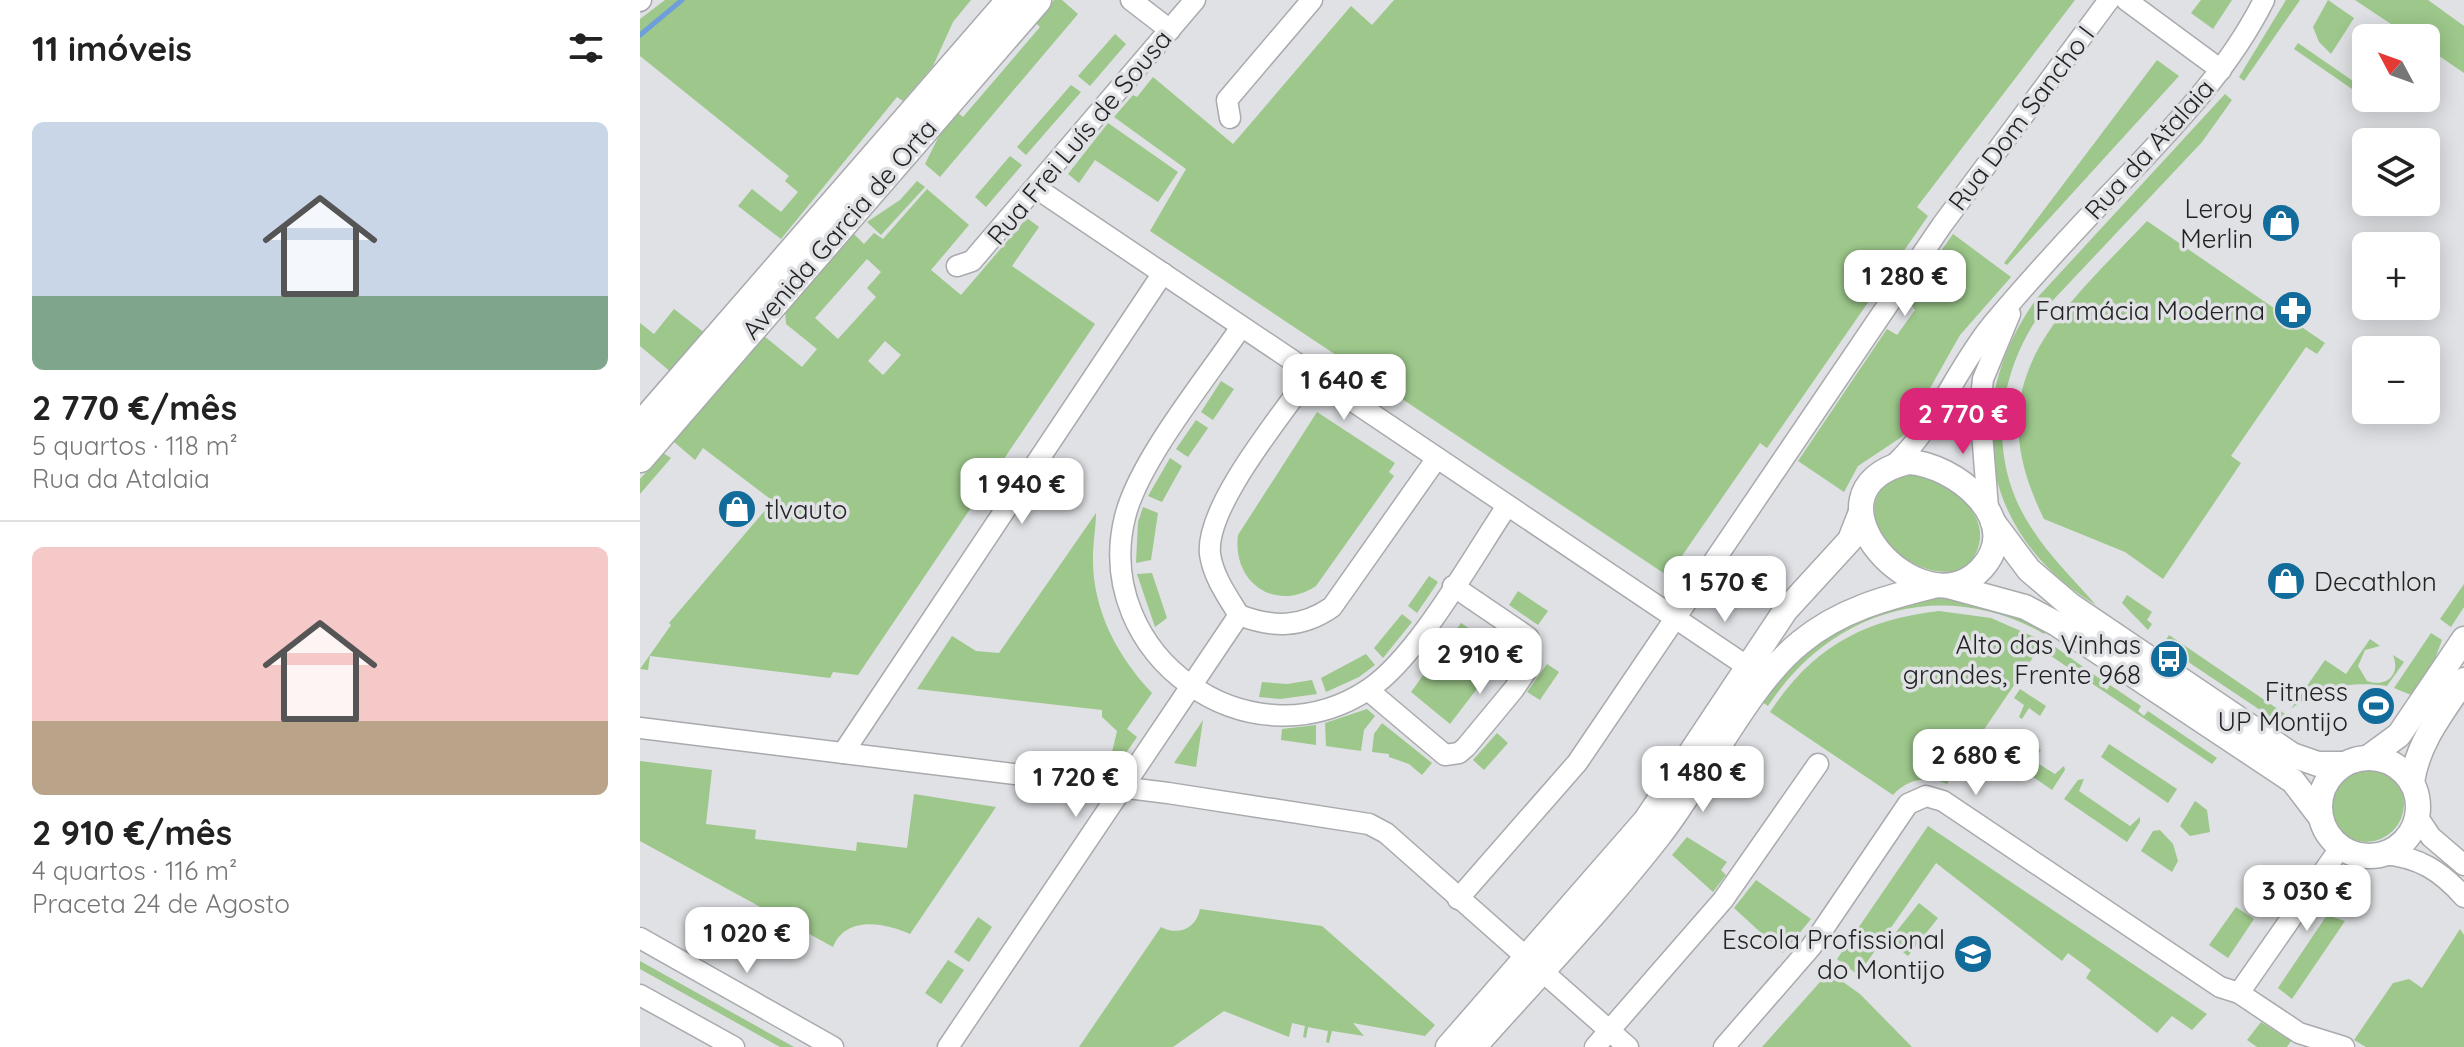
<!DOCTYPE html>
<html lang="pt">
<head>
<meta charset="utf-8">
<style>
  body { margin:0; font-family:Quicksand,sans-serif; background:#f2f2f2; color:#222; height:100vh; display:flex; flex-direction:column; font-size:30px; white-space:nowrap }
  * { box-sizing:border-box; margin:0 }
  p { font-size:26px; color:#767676 }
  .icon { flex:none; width:44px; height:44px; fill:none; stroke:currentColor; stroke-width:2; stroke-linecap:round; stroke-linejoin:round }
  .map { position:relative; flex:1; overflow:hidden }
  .side { display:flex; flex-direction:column; background:#fff; width:640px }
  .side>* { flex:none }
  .needle { width:52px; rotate:311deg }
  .controls { position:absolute; left:1712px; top:24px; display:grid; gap:16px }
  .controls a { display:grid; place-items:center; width:88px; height:88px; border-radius:12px; background:#fff; box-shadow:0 4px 20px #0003; font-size:40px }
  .price { position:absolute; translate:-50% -68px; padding:0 18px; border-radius:16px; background:#fff; color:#222; font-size:26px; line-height:52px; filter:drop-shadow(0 2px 4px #0008) }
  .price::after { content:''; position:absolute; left:50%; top:48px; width:24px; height:18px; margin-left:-12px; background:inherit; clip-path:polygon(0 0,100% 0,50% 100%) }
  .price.current { background:#db2777; color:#fff }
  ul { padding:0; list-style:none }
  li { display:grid; align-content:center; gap:16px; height:424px; padding:0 32px }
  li+li { border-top:2px solid #e0e0e0 }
  li span { display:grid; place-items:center; height:248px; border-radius:12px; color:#555 }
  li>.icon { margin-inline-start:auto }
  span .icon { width:144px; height:144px; fill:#fffc; stroke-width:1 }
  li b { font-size:34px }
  h2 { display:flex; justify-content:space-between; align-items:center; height:96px; padding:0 32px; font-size:34px }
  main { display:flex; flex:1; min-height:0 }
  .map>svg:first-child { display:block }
</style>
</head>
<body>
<main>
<section class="side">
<h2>11 imóveis<svg class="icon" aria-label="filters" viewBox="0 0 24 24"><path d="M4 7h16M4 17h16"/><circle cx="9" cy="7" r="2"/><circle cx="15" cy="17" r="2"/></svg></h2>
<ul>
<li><span style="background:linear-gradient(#c9d6e8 70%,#7fa58c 0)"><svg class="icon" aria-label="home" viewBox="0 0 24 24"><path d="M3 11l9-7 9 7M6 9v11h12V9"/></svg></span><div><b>2 770 €/mês</b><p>5 quartos · 118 m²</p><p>Rua da Atalaia</p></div></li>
<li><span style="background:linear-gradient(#f6c9c9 70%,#b9a48a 0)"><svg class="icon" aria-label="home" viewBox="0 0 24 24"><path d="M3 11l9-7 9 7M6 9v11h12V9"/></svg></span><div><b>2 910 €/mês</b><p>4 quartos · 116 m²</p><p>Praceta 24 de Agosto</p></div></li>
</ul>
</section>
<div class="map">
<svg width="1824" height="1047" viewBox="0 0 1824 1047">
  <rect width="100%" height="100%" fill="#dfe1e4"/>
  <g fill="#9dc78b" fill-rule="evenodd">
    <path d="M25,0H331L313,22L293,66L263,101L257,97L141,239L98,206L112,189L141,212L158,192L145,181L149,176L0,56V19Z"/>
    <path d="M414,0H422L438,14L300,177L285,164L302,130L317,112L323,117L400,27L395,22Z"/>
    <path d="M754,0H1435L1277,207L1288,216L1127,448L1120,443L1028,576L510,231L546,169L474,117L493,95L497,97L513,77L593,144L711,6L732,25Z"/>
    <path d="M1561,0H1592L1573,29L1551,13Z"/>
    <path d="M1646,0H1660L1604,81L1599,77Z"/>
    <path d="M1688,0L1714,18L1691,54L1679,42L1673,27Z"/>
    <path d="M1715,0H1788L1824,26V73L1786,47V38H1772Z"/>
    <path d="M475,34L486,44L450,86L438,76Z"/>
    <path d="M1658,43L1726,90V98H1736L1741,109L1654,49Z"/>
    <path d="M1517,60L1539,76L1367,265L1364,263Z"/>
    <path d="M431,85L441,92L386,155L377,147Z"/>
    <path d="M1585,94L1592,100L1562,142L1400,314C1357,376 1347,458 1389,524C1407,554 1433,579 1456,605C1340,536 1319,405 1397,298Z"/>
    <path d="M468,123L538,172L518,202L455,160L439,183L428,174Z"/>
    <path d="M370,156L382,165L346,207L335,197Z"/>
    <path d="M277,181L285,187L241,235L227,222L260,200Z"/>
    <path d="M287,189L329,225L291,270L321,295L387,218L399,227L372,266L455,324L218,675L193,672L190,678L10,656L8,670L0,669L31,625L29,623L133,501L63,448L55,460L33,441L124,336L162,367L177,349L146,324L145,308L172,277L181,272L184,264L211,231L224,244L234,233L243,239ZM227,259L241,272L227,288L236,297L198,339L175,318ZM245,341L261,355L243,375L228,361Z"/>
    <path d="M1507,221L1685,343L1677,354L1666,347L1591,456L1601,463L1523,579L1485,552L1404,519C1335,380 1417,316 1507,221Z"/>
    <path d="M1313,234L1371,277L1320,335L1263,436L1218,466L1204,492L1158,461L1247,329L1257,335L1275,310L1268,301L1269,296Z"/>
    <path d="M34,309L66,334L32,373L0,346V323L14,334Z"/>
    <path d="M581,381L594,389L573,420L561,412Z"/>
    <path d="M677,412L755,463L749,472L754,476L676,586C635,613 592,582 598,535Z"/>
    <path d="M556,420L568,428L548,457L536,449Z"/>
    <path d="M23,453L31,458L0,494V479Z"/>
    <path d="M530,458L542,466L522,502L508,496Z"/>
    <path d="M1271,474C1315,480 1365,526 1326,567C1268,595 1186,493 1271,474Z"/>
    <path d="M503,507L518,513L511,560L496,563L498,522Z"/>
    <path d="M456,513C456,526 453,542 453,557C452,609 477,656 512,693L487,729L497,737L484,756L472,752L477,731L462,717V710L277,689L312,636L336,651L359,653Z"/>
    <path d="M512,573L527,618L515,627L497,574Z"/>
    <path d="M789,576L798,582L777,613L768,606Z"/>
    <path d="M1824,584V607L1811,627L1800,619Z"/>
    <path d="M878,591L908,611L898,625L869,605Z"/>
    <path d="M1487,595L1512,612L1507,620L1512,624L1508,630L1482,603Z"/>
    <path d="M1296,598L1345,603L1408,628L1404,634C1303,576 1191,610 1128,706L1122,702C1138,678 1159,649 1185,634C1214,618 1264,600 1296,598Z"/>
    <path d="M1299,611L1351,618L1404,641L1307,784C1288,775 1267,779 1253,795L1130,712C1173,647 1223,620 1299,611Z"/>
    <path d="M762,614L772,622L743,658L734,648Z"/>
    <path d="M821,623L865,652L810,724L771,692Z"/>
    <path d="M1791,633L1802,640L1787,680L1776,697L1754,688Z"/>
    <path d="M1529,635L1645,714L1638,722L1523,645Z"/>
    <path d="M1730,639L1740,646L1725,650L1718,666L1727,681C1747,688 1761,674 1753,655L1764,662L1747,686C1713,681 1679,686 1651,709L1685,660L1706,674Z"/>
    <path d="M1411,644L1463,681L1461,685L1467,690L1470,685L1501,706L1498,711L1504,716L1508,711L1577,758L1572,764L1405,652Z"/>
    <path d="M726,654L735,665L719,677L686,692L681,678Z"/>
    <path d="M907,664L919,672L900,700L887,692Z"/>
    <path d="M672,680L677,694L640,699L619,697L622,682L647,684Z"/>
    <path d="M1380,689L1406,706L1400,716L1389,708L1382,719L1379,717L1384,705L1374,698Z"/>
    <path d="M727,709L735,716L724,730L721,751L686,746L685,723Z"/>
    <path d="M563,720L556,767L534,763Z"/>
    <path d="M742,723L792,763L782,775L769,764L749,757V754L732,752L734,734Z"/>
    <path d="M676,725V745L641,740L642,729Z"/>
    <path d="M1369,730L1372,731L1366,742L1376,749L1384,739L1386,742L1374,764L1344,743L1351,732L1361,739Z"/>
    <path d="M857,733L868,743L844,770L833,760Z"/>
    <path d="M1469,744L1537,789L1528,803L1461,757Z"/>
    <path d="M1398,748L1401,750L1394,761L1415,774L1424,766L1425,770L1412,790L1380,768Z"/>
    <path d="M0,761L72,770L66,824L116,830L115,839L216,851L217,842L267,848L274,794L356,807L270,934C245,923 206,915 193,947L0,841Z"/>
    <circle cx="1726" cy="804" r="38"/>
    <path d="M1444,779L1439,791L1490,826L1500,817V822L1487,842L1424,799L1438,780Z"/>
    <path d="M1555,801L1567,810L1570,832L1550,836L1540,826Z"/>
    <path d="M1288,826L1567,1014L1552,1030L1532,1016L1517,1033L1446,978L1451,970L1428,953L1422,961L1296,863L1218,975L1197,959Z"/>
    <path d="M1520,830L1533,844L1538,861L1532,872L1501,851L1513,831Z"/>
    <path d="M1047,837L1087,862L1081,870L1086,875L1073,892L1032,855Z"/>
    <path d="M1624,865L1639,883L1625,904L1606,892Z"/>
    <path d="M1116,880L1171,919L1143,953L1094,908Z"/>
    <path d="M1279,903L1298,918L1268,956L1249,941Z"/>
    <path d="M1596,907L1614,919L1588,958L1569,945Z"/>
    <path d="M560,909L682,926L795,1025L785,1036L713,1023L724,1036L692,1031L689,1043L686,1042L688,1031L668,1027L666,1038L663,1037L665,1026L652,1023L649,1037L584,1011L533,1047H439L521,927C538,936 556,929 560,909Z"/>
    <path d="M1687,915L1705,921L1652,999L1638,988Z"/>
    <path d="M338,917L352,927L329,962L314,952Z"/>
    <path d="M1820,929L1824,935V1047H1726L1714,1040L1753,983L1769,979L1782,988Z"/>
    <path d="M308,960L324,970L301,1004L285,993Z"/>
    <path d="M0,961L154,1047H140L0,969Z"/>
    <path d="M1189,972L1220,994L1272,1047H1122Z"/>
    <path d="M1621,1022L1651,1041L1647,1047H1617L1607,1040Z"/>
  </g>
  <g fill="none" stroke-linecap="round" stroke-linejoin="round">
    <path stroke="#6f9fda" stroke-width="5" d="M0,35L42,0"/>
    <defs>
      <g id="minor">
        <path d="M491,0L530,30"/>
        <path d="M1486,0L1581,70"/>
        <path d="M0,1L1,0"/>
        <path d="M590,118L587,100L672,0"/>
        <path d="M396,188L1108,667"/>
        <path d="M317,266L332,261L555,0"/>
        <path d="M601,327C567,378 499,460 485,517C451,655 610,769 729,689C778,656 832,558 867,506"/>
        <path d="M671,373C643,414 565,506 570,554C573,576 587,596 599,615C633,628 662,628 692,607L797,458"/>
        <path d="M1254,465C1295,427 1315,371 1351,326C1395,273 1442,223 1490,173C1540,120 1591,66 1624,0"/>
        <path d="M1348,508L1340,407L1343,379L1370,314"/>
        <path d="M728,690L805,755L819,753L826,747L874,689L891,664L888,637L813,586"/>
        <path d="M0,728L528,793L729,824L746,833L988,1047"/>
        <path d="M203,753L523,273"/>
        <path d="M1777,816L1791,837L1824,865"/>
        <path d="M1744,854C1779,857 1801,871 1824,897"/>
        <path d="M818,899L937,763L1302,225L1469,0"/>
        <path d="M0,938L193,1047"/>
        <path d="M1599,993L1700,848"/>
        <path d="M0,995L94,1047"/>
        <path d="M308,1047L599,615"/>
        <path d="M955,1047L1083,900L1178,764"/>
        <path d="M1084,1047L1171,947L1268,804L1286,796L1303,801L1580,987L1599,993L1659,1033L1704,1047"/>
      </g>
      <g id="tertiary">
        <path d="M1268,462C1314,464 1385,520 1342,568C1282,635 1151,491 1268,462Z"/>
        <path d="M1353,522L1389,570L1430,605L1652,755L1678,764H1703"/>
        <path d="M1308,586L1385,607L1417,624L1653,781L1679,815"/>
        <path d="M1729,757L1759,735L1824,639"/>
        <circle cx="1729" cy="807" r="49"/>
        <path d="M1772,782C1778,742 1802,713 1824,680"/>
        <path d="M808,1047L1006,820L1145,611L1210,540L1221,512"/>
        <path d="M834,1047C896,977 961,910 1018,837C1063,781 1107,685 1161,642C1200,610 1245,598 1293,586"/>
      </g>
      <g id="secondary">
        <path d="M0,427L371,0"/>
        <path d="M0,458L397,0"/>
      </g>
    </defs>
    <use href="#minor" stroke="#a8aaad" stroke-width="23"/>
    <use href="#tertiary" stroke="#a8aaad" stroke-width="27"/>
    <use href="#secondary" stroke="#a8aaad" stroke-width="31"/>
    <use href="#minor" stroke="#fff" stroke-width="20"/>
    <use href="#tertiary" stroke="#fff" stroke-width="24"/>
    <use href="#secondary" stroke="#fff" stroke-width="28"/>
  </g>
  <defs>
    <symbol id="shop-disc" viewBox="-11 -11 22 22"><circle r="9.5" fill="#116b9b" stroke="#dfe1e4"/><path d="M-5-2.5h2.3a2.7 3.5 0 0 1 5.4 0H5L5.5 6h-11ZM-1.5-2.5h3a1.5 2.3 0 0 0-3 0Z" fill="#fff"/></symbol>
    <symbol id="pharmacy-disc" viewBox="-11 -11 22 22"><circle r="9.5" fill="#116b9b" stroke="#dfe1e4"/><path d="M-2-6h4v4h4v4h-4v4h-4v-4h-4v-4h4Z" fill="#fff"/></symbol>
    <symbol id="bus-disc" viewBox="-11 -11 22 22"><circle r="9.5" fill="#116b9b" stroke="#dfe1e4"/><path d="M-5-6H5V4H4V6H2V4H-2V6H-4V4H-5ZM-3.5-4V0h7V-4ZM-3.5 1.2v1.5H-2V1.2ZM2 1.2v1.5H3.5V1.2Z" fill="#fff"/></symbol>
    <symbol id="stadium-disc" viewBox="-11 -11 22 22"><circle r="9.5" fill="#116b9b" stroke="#dfe1e4"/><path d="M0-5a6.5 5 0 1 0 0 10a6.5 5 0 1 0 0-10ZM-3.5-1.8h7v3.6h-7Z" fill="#fff"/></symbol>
    <symbol id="school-disc" viewBox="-11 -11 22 22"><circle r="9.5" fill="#116b9b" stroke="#dfe1e4"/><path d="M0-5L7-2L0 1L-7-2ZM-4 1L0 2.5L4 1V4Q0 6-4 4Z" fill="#fff"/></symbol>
  </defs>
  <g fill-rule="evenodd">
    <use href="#shop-disc" x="1619" y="201" width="44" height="44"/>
    <use href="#pharmacy-disc" x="1631" y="288" width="44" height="44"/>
    <use href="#shop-disc" x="75" y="487" width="44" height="44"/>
    <use href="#shop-disc" x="1624" y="559" width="44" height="44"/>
    <use href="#bus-disc" x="1507" y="637" width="44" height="44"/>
    <use href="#stadium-disc" x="1714" y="684" width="44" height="44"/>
    <use href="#school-disc" x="1311" y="932" width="44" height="44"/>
  </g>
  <g text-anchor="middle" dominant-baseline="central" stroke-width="7" stroke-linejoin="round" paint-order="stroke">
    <g font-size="26" fill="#232324" stroke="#dfe1e4">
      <text transform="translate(1381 118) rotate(-53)">Rua Dom Sancho I</text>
      <text transform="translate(439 137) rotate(-50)">Rua Frei Luís de Sousa</text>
      <text transform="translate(1509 149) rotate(-48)">Rua da Atalaia</text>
      <text transform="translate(199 229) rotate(-49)">Avenida Garcia de Orta</text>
    </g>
    <g font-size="26" fill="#232324" stroke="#dfe1e4" text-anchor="end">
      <text x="1613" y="208">Leroy<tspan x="1613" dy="30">Merlin</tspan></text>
      <text x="1625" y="310">Farmácia Moderna</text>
      <text x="125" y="509" text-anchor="start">tlvauto</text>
      <text x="1674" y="581" text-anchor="start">Decathlon</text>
      <text x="1501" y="644">Alto das Vinhas<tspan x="1501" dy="30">grandes, Frente 968</tspan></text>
      <text x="1708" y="691">Fitness<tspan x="1708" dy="30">UP Montijo</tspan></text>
      <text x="1305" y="939">Escola Profissional<tspan x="1305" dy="30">do Montijo</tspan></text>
    </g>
  </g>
</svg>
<div class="controls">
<a><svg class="needle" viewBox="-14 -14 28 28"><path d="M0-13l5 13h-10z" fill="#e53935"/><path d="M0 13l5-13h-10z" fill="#767676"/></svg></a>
<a><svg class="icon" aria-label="layers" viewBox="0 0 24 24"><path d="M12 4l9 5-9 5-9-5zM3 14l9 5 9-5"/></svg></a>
<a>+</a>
<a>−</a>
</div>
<b class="price" style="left:1265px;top:318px">1 280 €</b>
<b class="price" style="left:704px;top:422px">1 640 €</b>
<b class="price current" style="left:1323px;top:456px">2 770 €</b>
<b class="price" style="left:382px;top:526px">1 940 €</b>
<b class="price" style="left:1085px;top:624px">1 570 €</b>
<b class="price" style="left:840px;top:696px">2 910 €</b>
<b class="price" style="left:1336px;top:797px">2 680 €</b>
<b class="price" style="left:1063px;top:814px">1 480 €</b>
<b class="price" style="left:436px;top:819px">1 720 €</b>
<b class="price" style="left:1667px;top:933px">3 030 €</b>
<b class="price" style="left:107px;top:975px">1 020 €</b>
</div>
</main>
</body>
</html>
